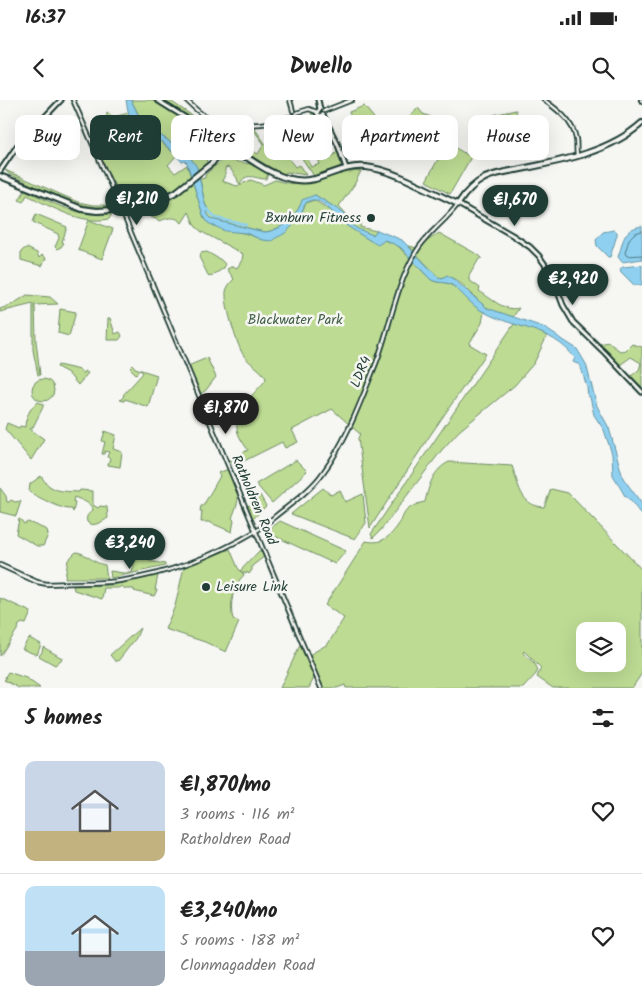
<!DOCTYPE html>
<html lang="en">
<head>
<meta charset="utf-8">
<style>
  body { margin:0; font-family:Kalam,sans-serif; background:#f2f2f2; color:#222; height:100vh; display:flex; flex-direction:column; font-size:19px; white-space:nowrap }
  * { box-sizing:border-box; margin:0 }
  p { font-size:16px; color:#767676 }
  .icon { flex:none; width:28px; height:28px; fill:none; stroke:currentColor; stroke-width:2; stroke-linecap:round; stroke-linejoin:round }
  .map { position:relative; height:588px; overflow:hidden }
  .sheet { display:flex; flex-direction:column; background:#fff; flex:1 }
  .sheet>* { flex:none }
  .guide { position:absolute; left:15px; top:15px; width:612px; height:45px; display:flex; gap:10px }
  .fabs { position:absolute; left:576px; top:522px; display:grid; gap:10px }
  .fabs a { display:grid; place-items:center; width:50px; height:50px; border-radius:10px; background:#fff; box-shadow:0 5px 20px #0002; font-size:25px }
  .price { position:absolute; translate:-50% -42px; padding:0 11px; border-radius:18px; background:#1f3d34; color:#fff; font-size:16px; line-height:32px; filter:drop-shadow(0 1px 2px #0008) }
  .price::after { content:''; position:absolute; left:50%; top:30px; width:15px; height:11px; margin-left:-8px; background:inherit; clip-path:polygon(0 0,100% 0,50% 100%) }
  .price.selected { background:#222; color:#fff }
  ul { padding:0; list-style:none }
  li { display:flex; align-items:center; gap:15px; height:125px; padding:0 25px }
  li+li { border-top:1px solid #e0e0e0 }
  li span { display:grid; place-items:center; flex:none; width:140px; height:100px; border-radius:10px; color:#555 }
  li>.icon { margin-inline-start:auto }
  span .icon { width:60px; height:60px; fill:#fffc; stroke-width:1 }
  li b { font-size:21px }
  h2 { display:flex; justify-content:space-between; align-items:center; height:60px; padding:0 25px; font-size:21px }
  .pill { padding:0 18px; border-radius:10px; background:#fff; box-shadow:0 5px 20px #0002; font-size:18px; line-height:45px }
  .pill.selected { background:#1f3d34; color:#fff }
  .status { display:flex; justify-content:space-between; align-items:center; height:35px; padding:0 25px; background:#fff; direction:ltr }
  .status svg { height:14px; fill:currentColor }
  header { display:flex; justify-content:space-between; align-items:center; height:65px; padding:0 25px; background:#fff; font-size:22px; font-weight:800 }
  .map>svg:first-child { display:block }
</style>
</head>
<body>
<div class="status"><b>16:37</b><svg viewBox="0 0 49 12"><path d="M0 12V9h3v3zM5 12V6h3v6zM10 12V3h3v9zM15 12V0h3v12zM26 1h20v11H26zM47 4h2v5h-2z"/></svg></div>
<header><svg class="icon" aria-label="back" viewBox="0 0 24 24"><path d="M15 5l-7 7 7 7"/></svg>Dwello<svg class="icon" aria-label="search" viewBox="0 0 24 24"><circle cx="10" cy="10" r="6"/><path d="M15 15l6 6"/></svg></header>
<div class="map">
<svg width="642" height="588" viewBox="0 0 642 588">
  <rect width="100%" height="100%" fill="#f6f6f2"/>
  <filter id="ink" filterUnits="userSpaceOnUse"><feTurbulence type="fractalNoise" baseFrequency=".02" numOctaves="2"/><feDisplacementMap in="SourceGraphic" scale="10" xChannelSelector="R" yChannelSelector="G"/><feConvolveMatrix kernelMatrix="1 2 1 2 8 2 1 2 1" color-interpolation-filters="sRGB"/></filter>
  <g filter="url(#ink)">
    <g fill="#bddb93" stroke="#6e8c64" fill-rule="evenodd">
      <path d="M131,0H154L194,26L189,40L193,45L205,52L204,55L208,64L198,72L190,57L181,53L169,41L143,24Z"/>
      <path d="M163,0H169L197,19L200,17L222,29V32L216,33Z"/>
      <path d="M364,6L383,29L370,42L357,31L349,12Z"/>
      <path d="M418,8L423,14L431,17L432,23L422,21L421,27H414L408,19Z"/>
      <path d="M516,10L520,38L498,41L493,15Z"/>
      <path d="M107,12L113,17L129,13L133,25L155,37L176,55V56L168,65L175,73L187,65L191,77C172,92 147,105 123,103L95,45L105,39L102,32L106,24Z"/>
      <path d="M311,12L322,20L328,33L317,38L312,25L315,24Z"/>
      <path d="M253,26L271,52L289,55V59L295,67L299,65L306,75L286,72L284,75L281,74L250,55L251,50L258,54L264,44L253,29L250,28Z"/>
      <path d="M403,29L410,39L413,37L412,35L417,31L424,40L436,39L437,42L435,48H427L424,45L421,49L417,50C415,48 394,39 390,39Z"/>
      <path d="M326,41L332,50L326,56L329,60L338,51L341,65L339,67L314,76L295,48L303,45L311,67L320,64L318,59L328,54L325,47Z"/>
      <path d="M447,43L471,57L450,94L426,81Z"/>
      <path d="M224,58L232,61L251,64L268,74L266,79C255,79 246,71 240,84L238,82L237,78L229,67L225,68V75L222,81L237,86L251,80L264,85L275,80C313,92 326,72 361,71L354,85L339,106L349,117L361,123L360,127L376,131V133L373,135C361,131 349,129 347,115L315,95L302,103L295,114L284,125L271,131L264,132L215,120C210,118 208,116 207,111L208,109L205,104L200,79L205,78V75Z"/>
      <path d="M5,70L78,102L93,105H115C83,115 37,86 9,74Z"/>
      <path d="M193,83L204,118C214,129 226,129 239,132C248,133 257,139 265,140C270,141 272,139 276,137C292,130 299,118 306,103L314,100L330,110L341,122L371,141L384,140L397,145L430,179C437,184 442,181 449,184C458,187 473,206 484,212L482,223L469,244L486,254L429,337L370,428L358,338L360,334L332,309L292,330L298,342L285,348L282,342L234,366L230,359L248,350C244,344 237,335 237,328C235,309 254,294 265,281L266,278C260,268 251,265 244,256C237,246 226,208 226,196C225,189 229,184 234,179L227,169L233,166L237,168L242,160L243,154L202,132L195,126L189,112L182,123C176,116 169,117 160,121L149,116V113H146L147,112L142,109L129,111C157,105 170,101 193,83Z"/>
      <path d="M25,90C53,103 79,118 111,114V116L109,119C81,125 52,107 27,95L23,102L19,100Z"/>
      <path d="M36,114L67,127L62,142L64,143L61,147L57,149L55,147L59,138L58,134L33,122Z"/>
      <path d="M89,120L113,129L102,159L78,150Z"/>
      <path d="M439,133L480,156L482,158L479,159L469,176V180L480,188L479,191C492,199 505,212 519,208L513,217C504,214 494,212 486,207C474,199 456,171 441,178L438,177L409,146L417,148Z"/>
      <path d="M27,148L37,153L39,158L42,155L46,158L42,166L21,160V152L24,149Z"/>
      <path d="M207,152L221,160L225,164L224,168L210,177L208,175L199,157L201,153Z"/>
      <path d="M27,195L50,197L58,204L35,205L36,241L40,275H38L33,250V204L0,212V209L13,204Z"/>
      <path d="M60,209L76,212L69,236L58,233Z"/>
      <path d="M110,218L115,234L120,232L122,236L119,240H107L108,219Z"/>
      <path d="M514,224L536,230L547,236L534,263L515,285L459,331L441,351L380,431L373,438L371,434Z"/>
      <path d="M608,242L620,251L626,250L632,244L642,247V287L631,276L639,270L641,263L631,257L620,265L600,244Z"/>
      <path d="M207,258L216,277L206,290L201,294L188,266Z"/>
      <path d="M58,265L80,270L82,274L84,271L88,273L78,285L68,273L57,267Z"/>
      <path d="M133,265L135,268L157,275L148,307L125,299L124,301L120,300L124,296L123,295L143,273L140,270L136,274L130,268Z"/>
      <circle cx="43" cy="290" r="11"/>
      <path d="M38,302L43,304V307L33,327L30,329L44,339L31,360L5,329L7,323L19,328L20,326L25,327C25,319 30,307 38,302Z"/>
      <path d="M105,331L116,335L113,349L122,352L120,367L108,365L110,358L107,357L109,352L105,351L104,354H102L105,342L102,341Z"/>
      <path d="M296,360L307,371L272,403L256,384Z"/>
      <path d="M449,362L512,366C519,385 520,406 544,407L551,389L568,393L642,470V573L632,588H553L537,577L541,568L524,551L523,553L535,564L538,570L536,574L523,588H346L345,585L337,588H322L309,555L328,544L344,518L325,505L366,441C383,445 392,435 401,421C402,418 404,413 407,410C412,406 418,403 425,402C429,385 433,370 449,362ZM585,531H618V564H585Z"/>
      <path d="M229,369C239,393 242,393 232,418L234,420L232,432L209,422H201L202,411H200L201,406H203L220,376L218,373Z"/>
      <path d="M41,376C51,393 63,391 79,392L80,390L93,391V405L98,408L100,406L107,407L108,418C102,422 92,428 87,422C85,414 90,414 93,410C91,403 82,400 74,397L73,402L75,403L73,412L72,409C64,411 38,397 29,392L30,384Z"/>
      <path d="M0,388L6,396L7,402H9L11,400L15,402L21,401L16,416L0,412Z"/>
      <path d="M323,388L331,395L340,390L345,402L363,394L366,423L355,439L291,414Z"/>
      <path d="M258,395H260L266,406L253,419L248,406L257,400Z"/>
      <path d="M19,419L21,420L24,424L28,422L47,430L48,435L43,446H37L16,434Z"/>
      <path d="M280,421L346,451L335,464L266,432Z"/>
      <path d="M143,449H146L150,452L147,457L149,461L165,464V466L111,478L110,471L123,473H132L136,454Z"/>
      <path d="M230,449L238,468L244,475C233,485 229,505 233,519L239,522L226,552L205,542L165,529L175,506L184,467Z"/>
      <path d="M260,450L265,456L252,466V470L249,474L247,472L246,474L240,471Z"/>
      <path d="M76,452C87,453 92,463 105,465L107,478H65L68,460Z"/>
      <path d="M158,475L155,490H157L154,496L134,491V489H125L122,486L118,488H104L102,499L74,490L73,486L113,485Z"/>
      <path d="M0,498L31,512L26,524L22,523L18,526L19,527L0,556Z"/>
      <path d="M140,528L136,538L118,561H115L110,555Z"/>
      <path d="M29,538L41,544L37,555L22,549Z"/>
      <path d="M300,545L314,578L309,588H280Z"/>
      <path d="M43,547L62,558V559L55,565L39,556L42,552Z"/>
      <path d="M8,572L26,578L40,588H19L4,580L6,579L5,577Z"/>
    </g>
    <g fill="#8fd0f0" stroke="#6295a5">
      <path d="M126,0H131L143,24L169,41L181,53L190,57L197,67L205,104L208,110L207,111C208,116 210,118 215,120L264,132C279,132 298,116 302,100L315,95L347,115V122L358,129L373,135L377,130L402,140L438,177L443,178L447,175L452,178L487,208L543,227L577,249L586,264L597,306L609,328L623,378L642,404V415C637,411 632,400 625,396L613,375L612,354L604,330L594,315L590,297L588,296L587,287L580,265L573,262L575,258C550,226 517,230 484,212C471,206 463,193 452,185C445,181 437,184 430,179L400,147L385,140L378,145C375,144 345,125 342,122C334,116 320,93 307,102C303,105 303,111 300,116C296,122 290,129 285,133C280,137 275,137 272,141L262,140L246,133L225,131L208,123L203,115L187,63L185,61L182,62L174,53L163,43L133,25L129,16Z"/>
      <path d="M642,126V159L622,162L618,157C624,141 622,129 642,126Z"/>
      <path d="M614,130L617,132V135L610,157H608L597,146L596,140L603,132Z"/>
      <path d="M642,165V185H634L621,172L620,169L623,167Z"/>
    </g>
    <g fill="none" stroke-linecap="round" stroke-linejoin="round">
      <path stroke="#4c787f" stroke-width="1" d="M642,131C628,134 629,141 625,153L627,156L642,155"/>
      <path stroke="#8fd0f0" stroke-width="2.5" d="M207,109L216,118L246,125"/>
      <defs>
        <g id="tertiary">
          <path d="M73,0L119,104L321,588"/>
          <path d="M186,0C205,19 214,25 241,25C250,24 259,25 268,23C278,20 285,16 294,17L296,13L309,9L317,12"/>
          <path d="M290,0L293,11"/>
          <path d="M544,0C558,10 573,21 576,39C577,45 576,50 577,55"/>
          <path d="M641,0L642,1"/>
          <path d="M324,11L352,0"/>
          <path d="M225,25L226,43"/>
          <path d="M0,465L37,482L47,484C71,482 95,484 119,481C167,474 214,456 256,431C267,424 276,415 286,408C299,398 313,387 322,374C346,342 360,303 375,266C390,229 395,187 416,152C427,133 445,122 458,104"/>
        </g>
        <g id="secondary">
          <path d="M157,0L226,43"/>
          <path d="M318,0L320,9"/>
          <path d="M320,9L317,13L319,16L323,15"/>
          <path d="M323,15L338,45L346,68"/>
          <path d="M0,71L17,46L61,0"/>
          <path d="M458,104L512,135L530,147L539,156L551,173L563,205L573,222L605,253L642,292"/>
        </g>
        <g id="primary">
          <path d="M221,51L230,49L244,57"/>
          <path d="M0,76L82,109L97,111L112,110L161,100L176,92L212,63L226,43C252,60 282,87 315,79C332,74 348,65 366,67C395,70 431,92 458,104C465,93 473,84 485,78C498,72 513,71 526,68C566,60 611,51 642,23"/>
        </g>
      </defs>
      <use href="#tertiary" stroke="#1f3d34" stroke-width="6"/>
      <use href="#secondary" stroke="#1f3d34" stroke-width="7"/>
      <use href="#primary" stroke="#1f3d34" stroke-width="8"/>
      <use href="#tertiary" stroke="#f6f6f2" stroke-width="2.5"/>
      <use href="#secondary" stroke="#f6f6f2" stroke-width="3"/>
      <use href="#primary" stroke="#f6f6f2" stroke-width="4"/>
    </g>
  </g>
  <g fill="#1f3d34" stroke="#f6f6f2" stroke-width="2">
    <circle cx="371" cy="118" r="5"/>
    <circle cx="206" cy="487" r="5"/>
  </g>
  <g text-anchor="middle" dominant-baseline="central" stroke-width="5" stroke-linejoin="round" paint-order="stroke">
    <g font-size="14" fill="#1f3d34" stroke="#f6f6f2" text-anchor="end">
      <text x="361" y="118">Bxnburn Fitness</text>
      <text x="216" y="487" text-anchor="start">Leisure Link</text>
    </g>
    <g font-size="14" fill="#3f5d47" stroke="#f6f6f2">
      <text x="295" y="220">Blackwater Park</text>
    </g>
    <g font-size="14" fill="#1f3d34" stroke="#f6f6f2">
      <text transform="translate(361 272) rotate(-68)">LDR4</text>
      <text transform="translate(254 400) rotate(67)">Ratholdren Road</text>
    </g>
  </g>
</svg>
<div class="fabs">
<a><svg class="icon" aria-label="layers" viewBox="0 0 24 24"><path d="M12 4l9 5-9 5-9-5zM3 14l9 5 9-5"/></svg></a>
</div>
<b class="price" style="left:137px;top:126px">€1,210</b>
<b class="price" style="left:515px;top:127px">€1,670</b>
<b class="price" style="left:573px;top:206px">€2,920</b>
<b class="price selected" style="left:226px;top:335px">€1,870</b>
<b class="price" style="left:130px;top:470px">€3,240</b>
<div class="guide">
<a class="pill">Buy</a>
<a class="pill selected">Rent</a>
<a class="pill">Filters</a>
<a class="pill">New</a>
<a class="pill">Apartment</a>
<a class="pill">House</a>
</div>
</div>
<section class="sheet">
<h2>5 homes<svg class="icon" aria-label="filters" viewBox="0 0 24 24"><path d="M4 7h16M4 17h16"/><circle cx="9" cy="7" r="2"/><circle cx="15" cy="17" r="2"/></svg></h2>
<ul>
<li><span style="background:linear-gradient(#c9d6e8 70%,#c2b280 0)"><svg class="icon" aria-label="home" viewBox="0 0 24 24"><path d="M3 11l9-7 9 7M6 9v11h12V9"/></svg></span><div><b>€1,870/mo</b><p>3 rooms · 116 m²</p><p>Ratholdren Road</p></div><svg class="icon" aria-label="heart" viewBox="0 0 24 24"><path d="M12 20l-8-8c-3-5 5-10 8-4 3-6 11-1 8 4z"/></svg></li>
<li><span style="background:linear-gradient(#bfe0f5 65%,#9aa5b1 0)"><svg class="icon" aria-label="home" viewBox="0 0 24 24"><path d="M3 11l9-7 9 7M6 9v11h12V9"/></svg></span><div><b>€3,240/mo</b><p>5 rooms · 188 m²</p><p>Clonmagadden Road</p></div><svg class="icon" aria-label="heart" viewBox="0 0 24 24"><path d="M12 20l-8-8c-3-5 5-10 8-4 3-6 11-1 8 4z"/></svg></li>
</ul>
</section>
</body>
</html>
